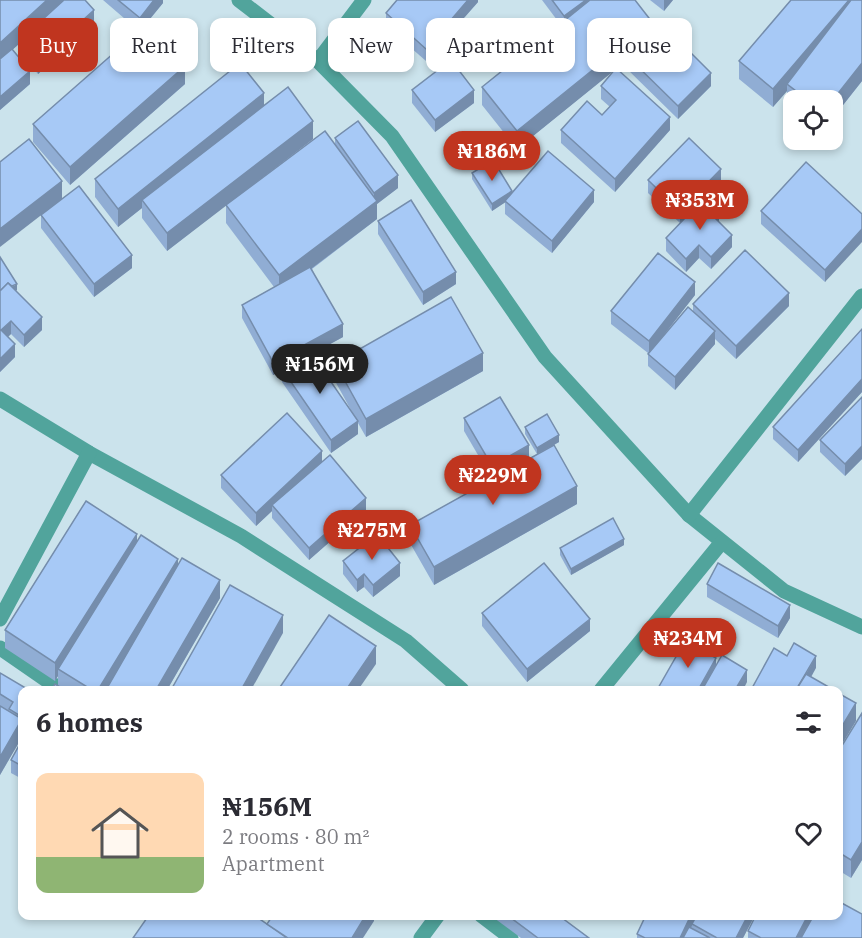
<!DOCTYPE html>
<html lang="en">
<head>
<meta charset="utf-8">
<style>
  body { margin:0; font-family:"IBM Plex Serif",serif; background:#f2f2f3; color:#2b2b33; height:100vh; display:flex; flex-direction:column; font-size:22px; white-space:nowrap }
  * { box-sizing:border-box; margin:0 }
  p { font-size:20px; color:#7c7c81 }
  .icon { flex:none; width:33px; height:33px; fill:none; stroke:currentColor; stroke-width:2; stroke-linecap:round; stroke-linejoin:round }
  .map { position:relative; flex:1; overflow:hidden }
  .side { position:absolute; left:18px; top:686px; width:825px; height:234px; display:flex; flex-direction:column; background:#fff; border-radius:12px; box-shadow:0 3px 9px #0003 }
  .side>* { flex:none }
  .guide { position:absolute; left:18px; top:18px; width:826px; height:54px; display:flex; gap:12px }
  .controls { position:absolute; left:783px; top:90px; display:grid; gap:12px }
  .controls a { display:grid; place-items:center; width:60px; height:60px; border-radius:12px; background:#fff; box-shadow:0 3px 9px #0003; font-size:30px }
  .price { position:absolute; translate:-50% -51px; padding:0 14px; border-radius:21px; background:#c0351f; color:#fff; font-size:20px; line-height:39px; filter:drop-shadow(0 2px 3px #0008) }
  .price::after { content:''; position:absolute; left:50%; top:36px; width:18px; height:14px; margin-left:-9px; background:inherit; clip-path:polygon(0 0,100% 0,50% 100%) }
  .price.active { background:#222; color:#fff }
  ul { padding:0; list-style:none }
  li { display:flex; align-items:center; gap:18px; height:150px; padding:0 18px }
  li+li { border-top:2px solid #e1e1e2 }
  li span { display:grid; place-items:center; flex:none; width:168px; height:120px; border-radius:12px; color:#555 }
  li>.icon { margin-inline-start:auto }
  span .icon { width:72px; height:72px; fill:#fffc; stroke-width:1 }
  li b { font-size:26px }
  h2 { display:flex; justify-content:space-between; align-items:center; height:72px; padding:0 18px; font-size:26px }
  .pill { padding:0 21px; border-radius:12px; background:#fff; box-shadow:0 3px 9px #0003; font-size:21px; line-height:54px }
  .pill.active { background:#c0351f; color:#fff }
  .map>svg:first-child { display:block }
</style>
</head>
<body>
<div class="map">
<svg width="862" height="938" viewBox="0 0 862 938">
  <rect width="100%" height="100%" fill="#cbe3ec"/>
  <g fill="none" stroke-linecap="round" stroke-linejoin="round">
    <g stroke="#51a49c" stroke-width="15">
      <path d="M239,0L318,61L392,136L545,357L689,515L784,591L862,627"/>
      <path d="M318,61L364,0"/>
      <path d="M0,399L89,453L241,536L406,641L462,690"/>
      <path d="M689,515L862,296"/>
      <path d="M0,619L89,453"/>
      <path d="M0,648L61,690"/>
      <path d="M601,690L721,543"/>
      <path d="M481,915L511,938"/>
      <path d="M421,938L438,915"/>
    </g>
  </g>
  <g fill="#90add4">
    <path d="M0,0L94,23L38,74L20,53V43L12,50L30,84L0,110Z"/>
    <path d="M103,0H163V3L141,30L185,84L70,185L33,142V124L139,31Z"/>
    <path d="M478,0V2L426,61L386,26V13Z"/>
    <path d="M542,0H635L652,29L711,86L678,119L626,68V61L616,69L670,130L615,192L561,143V130L602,115L610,107L601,99V86L614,70L517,149L482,105V87L560,24Z"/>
    <path d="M650,0H673L664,11Z"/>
    <path d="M862,0V81L832,119V100H794V108L787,102V91L773,107L739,79V61Z"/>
    <path d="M412,90L474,103L435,132L412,103Z"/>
    <path d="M264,105L313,139L240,194L335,144V138L398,188L377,204V219L312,269L343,337L312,354L352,412L335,381V363L483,371L366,437L358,423V434L331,453L282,382V370L273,375L242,318V305L274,287L226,223V205L167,251L142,218V208L118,227L95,197V179Z"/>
    <path d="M472,173L512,193L594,202L552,253L505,214V202L492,211L472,179Z"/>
    <path d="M648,180L721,181L705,198L732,247L711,269L699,258L686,272L666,251V238L680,223L648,193Z"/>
    <path d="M761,211L862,214L825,282L761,224Z"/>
    <path d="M41,215L132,268L94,297L41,228Z"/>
    <path d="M378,221L456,284L423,305L378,234Z"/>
    <path d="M0,257L16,290L42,330L24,347L11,334L8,337L15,357L0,372Z"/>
    <path d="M695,295L659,341L693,311V304L789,306L736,359L715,339V344L675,390L648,366V353L611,324V311Z"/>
    <path d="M862,329V392L798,462L773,439V427Z"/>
    <path d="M862,397V459L845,476L820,452V440Z"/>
    <path d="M464,418L529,457L492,479L464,431Z"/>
    <path d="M525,427L559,442L554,445L577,504L434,585L410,543V525L537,454L525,434Z"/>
    <path d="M322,462L366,510L309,560L272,518V511L256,526L221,488V475Z"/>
    <path d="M137,541L178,564L220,598L167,690H51L58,686V676L55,681L5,648V630Z"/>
    <path d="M624,545L571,575L560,555V548Z"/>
    <path d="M343,561L400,576L373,597L364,587L357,592L343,574Z"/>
    <path d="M707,584L790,618L778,638L707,597Z"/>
    <path d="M482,613L590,631L527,682L482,626Z"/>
    <path d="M0,673L22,690V737L0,775Z"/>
    <path d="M862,713V860L851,878L838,870V752Z"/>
    <path d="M22,740V779L11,773V760Z"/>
    <path d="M490,915H558L589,938H521Z"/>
    <path d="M646,915H755L743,938H637V934Z"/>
    <path d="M748,931L862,938H748Z"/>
  </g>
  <g fill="#758dac">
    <path d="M47,0H66L20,40V43L0,61V43Z"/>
    <path d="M154,0H163V3L140,31V18Z"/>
    <path d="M468,0H478V2L426,61V49Z"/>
    <path d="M586,0H602L564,29V16Z"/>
    <path d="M664,0H673L664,11Z"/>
    <path d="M849,0H862L787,84V91L773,107V89Z"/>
    <path d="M94,10V23L38,74V61Z"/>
    <path d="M652,22V40L626,55V61L517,149V131Z"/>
    <path d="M862,63V81L832,119V101Z"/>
    <path d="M185,66V84L70,185V167Z"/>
    <path d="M30,71V84L0,110V97Z"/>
    <path d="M711,73V86L678,119V106Z"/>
    <path d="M474,90V103L435,132V120Z"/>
    <path d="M264,93V111L142,200V208L118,227V209Z"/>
    <path d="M670,117V130L615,192V179Z"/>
    <path d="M313,121V139L167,251V233Z"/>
    <path d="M721,169V181L680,224V211Z"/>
    <path d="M398,175V188L377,204V219L279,293V275L374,203V193Z"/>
    <path d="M62,181V199L0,247V229Z"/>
    <path d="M594,190V202L552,253V241Z"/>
    <path d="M512,191V198L492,211V204Z"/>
    <path d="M719,212V225L714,217Z"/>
    <path d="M862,229V242L825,282V270Z"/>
    <path d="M732,235V247L711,269V257Z"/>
    <path d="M699,245V258L686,272V259Z"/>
    <path d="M132,255V268L94,297V284Z"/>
    <path d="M456,272V284L423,305V292Z"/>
    <path d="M695,282V295L649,354V341Z"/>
    <path d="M17,284V290L0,301V294Z"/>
    <path d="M789,293V306L736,359V346Z"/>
    <path d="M42,317V330L24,347V335Z"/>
    <path d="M11,321V334L1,343V330Z"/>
    <path d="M343,324V337L273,375V362Z"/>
    <path d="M715,331V344L675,390V377Z"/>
    <path d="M15,344V357L0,372V359Z"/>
    <path d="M483,353V371L366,437V419Z"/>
    <path d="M862,379V392L798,462V450Z"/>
    <path d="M358,421V434L331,453V440Z"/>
    <path d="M559,435V442L537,454V448Z"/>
    <path d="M529,445V457L492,479V466Z"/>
    <path d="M862,446V459L845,476V464Z"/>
    <path d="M322,451V464L272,505V511L256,526V513Z"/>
    <path d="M577,486V504L434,585V567Z"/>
    <path d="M366,498V510L309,560V548Z"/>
    <path d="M137,534V552L58,669V676L55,681V663Z"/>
    <path d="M624,539V545L571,575V569Z"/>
    <path d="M178,559V577L109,690H98Z"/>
    <path d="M400,563V576L373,597V585Z"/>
    <path d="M364,574V587L357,592V580Z"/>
    <path d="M220,580V598L167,690H156Z"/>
    <path d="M790,605V618L778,638V626Z"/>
    <path d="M283,615V633L251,690H241Z"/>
    <path d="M590,619V631L527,682V669Z"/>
    <path d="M376,646V664L358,690H346Z"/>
    <path d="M816,656V668L804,690H797Z"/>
    <path d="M716,658V671L705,690H698Z"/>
    <path d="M747,670V682L743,690H735Z"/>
    <path d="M856,703V721L838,751V733Z"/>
    <path d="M22,719V737L0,775V757Z"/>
    <path d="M862,842V860L851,878V860Z"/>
    <path d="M366,915H374V921L363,938H352Z"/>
    <path d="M691,915H697L686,938H680Z"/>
    <path d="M748,915H755L743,938H736Z"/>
    <path d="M808,915H815L803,938H796Z"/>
  </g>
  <g fill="#a7c9f6" stroke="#758dac" stroke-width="1.5">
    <path d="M0,0H47L0,43Z"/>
    <path d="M64,0H85L94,10L38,61L20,40Z"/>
    <path d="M118,0H154L140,18Z"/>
    <path d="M397,0H468L426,49L386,13Z"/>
    <path d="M552,0H586L564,16Z"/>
    <path d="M590,0H635L652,22L517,131L482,87Z"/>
    <path d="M791,0H849L773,89L739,61Z"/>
    <path d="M851,0H862V63L832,101L808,100L787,84Z"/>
    <path d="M659,21L711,73L678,106L626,55Z"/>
    <path d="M148,23L185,66L70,167L33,124Z"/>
    <path d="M12,49L30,71L0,97V59Z"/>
    <path d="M451,60L474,90L435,120L412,90Z"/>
    <path d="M240,63L264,93L118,209L95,179Z"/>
    <path d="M616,68L670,117L615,179L561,130L587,101L602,115L616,100L601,86Z"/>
    <path d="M288,87L313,121L167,233L142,200Z"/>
    <path d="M358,121L398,175L374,193L335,138Z"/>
    <path d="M325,131L377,201L279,275L226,205Z"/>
    <path d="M689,138L721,169L680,211L648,180Z"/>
    <path d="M29,139L62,181L0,229V162Z"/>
    <path d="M548,151L594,190L552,241L505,201Z"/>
    <path d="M493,160L512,191L492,204L472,173Z"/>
    <path d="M806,162L862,214V229L825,270L761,211Z"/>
    <path d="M79,186L132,255L94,284L41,215Z"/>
    <path d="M704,198L719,212L714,217L732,235L711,257L699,245L686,259L666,238Z"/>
    <path d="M411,200L456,272L423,292L378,221Z"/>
    <path d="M745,250L789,293L736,346L693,304Z"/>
    <path d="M658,253L695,282L649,341L611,311Z"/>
    <path d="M0,257L17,284L12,286L8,283L0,291Z"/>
    <path d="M310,267L343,324L273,362L242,305Z"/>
    <path d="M8,283L42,317L24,335L11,321L1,330L15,344L0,359V291Z"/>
    <path d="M451,297L483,353L366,419L335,363Z"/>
    <path d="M688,307L715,331L675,377L648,354Z"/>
    <path d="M862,329V379L798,450L773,427Z"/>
    <path d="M309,350L358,421L331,440L282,369Z"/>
    <path d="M500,397L529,445L492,466L464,418Z"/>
    <path d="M862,397V446L845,464L820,440Z"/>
    <path d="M287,413L322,451L256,513L221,475Z"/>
    <path d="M547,414L559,435L537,448L525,427Z"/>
    <path d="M554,445L577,486L434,567L410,525Z"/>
    <path d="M330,455L366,498L309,548L272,505Z"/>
    <path d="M86,501L137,534L55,663L5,630Z"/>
    <path d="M613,518L624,539L571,569L560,548Z"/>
    <path d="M377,534L400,563L373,585L364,574L357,580L343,561Z"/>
    <path d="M141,535L178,559L98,690H92L58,669Z"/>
    <path d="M182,558L220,580L156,690H106Z"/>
    <path d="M544,563L590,619L527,669L482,613Z"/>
    <path d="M718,563L790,605L778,626L707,584Z"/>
    <path d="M230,585L283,615L241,690H171Z"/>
    <path d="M329,615L376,646L346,690H278Z"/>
    <path d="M685,641L716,658L698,690H657Z"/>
    <path d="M794,643L816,656L796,690H751L774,648L787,656Z"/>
    <path d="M722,655L747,670L735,690H702Z"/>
    <path d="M0,673L29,690H22V717L9,709L13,702L0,694Z"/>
    <path d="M806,674L834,690H796Z"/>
    <path d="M55,684L65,690H51Z"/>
    <path d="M838,693L856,703L838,733Z"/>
    <path d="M0,706L22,719L0,757Z"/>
    <path d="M862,713V842L851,860L838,852V752Z"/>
    <path d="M22,740V766L11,760Z"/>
    <path d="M838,901L862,914V938H801L814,915H838Z"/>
    <path d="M149,915H254L287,938H133Z"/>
    <path d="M273,915H366L352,938H288L267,924Z"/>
    <path d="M507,915H558L589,938H538Z"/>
    <path d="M646,915H691L680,938H645L637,934Z"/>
    <path d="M697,915H748L736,938H717L692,924Z"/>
    <path d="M756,915H808L796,938H761L748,931Z"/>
    <path d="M689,927L710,938H683Z"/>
  </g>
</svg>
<div class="controls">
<a><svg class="icon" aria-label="locate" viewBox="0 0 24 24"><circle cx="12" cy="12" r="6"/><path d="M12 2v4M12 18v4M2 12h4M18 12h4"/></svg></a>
</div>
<b class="price" style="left:492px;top:182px">₦186M</b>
<b class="price" style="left:700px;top:231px">₦353M</b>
<b class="price active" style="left:320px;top:395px">₦156M</b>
<b class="price" style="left:493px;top:506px">₦229M</b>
<b class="price" style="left:372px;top:561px">₦275M</b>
<b class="price" style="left:688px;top:669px">₦234M</b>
<div class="guide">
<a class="pill active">Buy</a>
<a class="pill">Rent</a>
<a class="pill">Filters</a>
<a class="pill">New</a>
<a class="pill">Apartment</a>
<a class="pill">House</a>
</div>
<section class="side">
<h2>6 homes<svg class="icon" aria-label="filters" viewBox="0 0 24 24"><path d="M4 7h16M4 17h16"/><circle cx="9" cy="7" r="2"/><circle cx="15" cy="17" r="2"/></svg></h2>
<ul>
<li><span style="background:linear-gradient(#ffd9b3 70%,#8fb573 0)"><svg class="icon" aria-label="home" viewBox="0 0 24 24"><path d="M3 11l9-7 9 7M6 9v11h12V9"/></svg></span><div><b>₦156M</b><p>2 rooms · 80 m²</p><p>Apartment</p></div><svg class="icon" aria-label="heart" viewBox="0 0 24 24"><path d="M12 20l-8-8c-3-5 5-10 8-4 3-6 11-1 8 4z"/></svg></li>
</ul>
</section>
</div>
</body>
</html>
